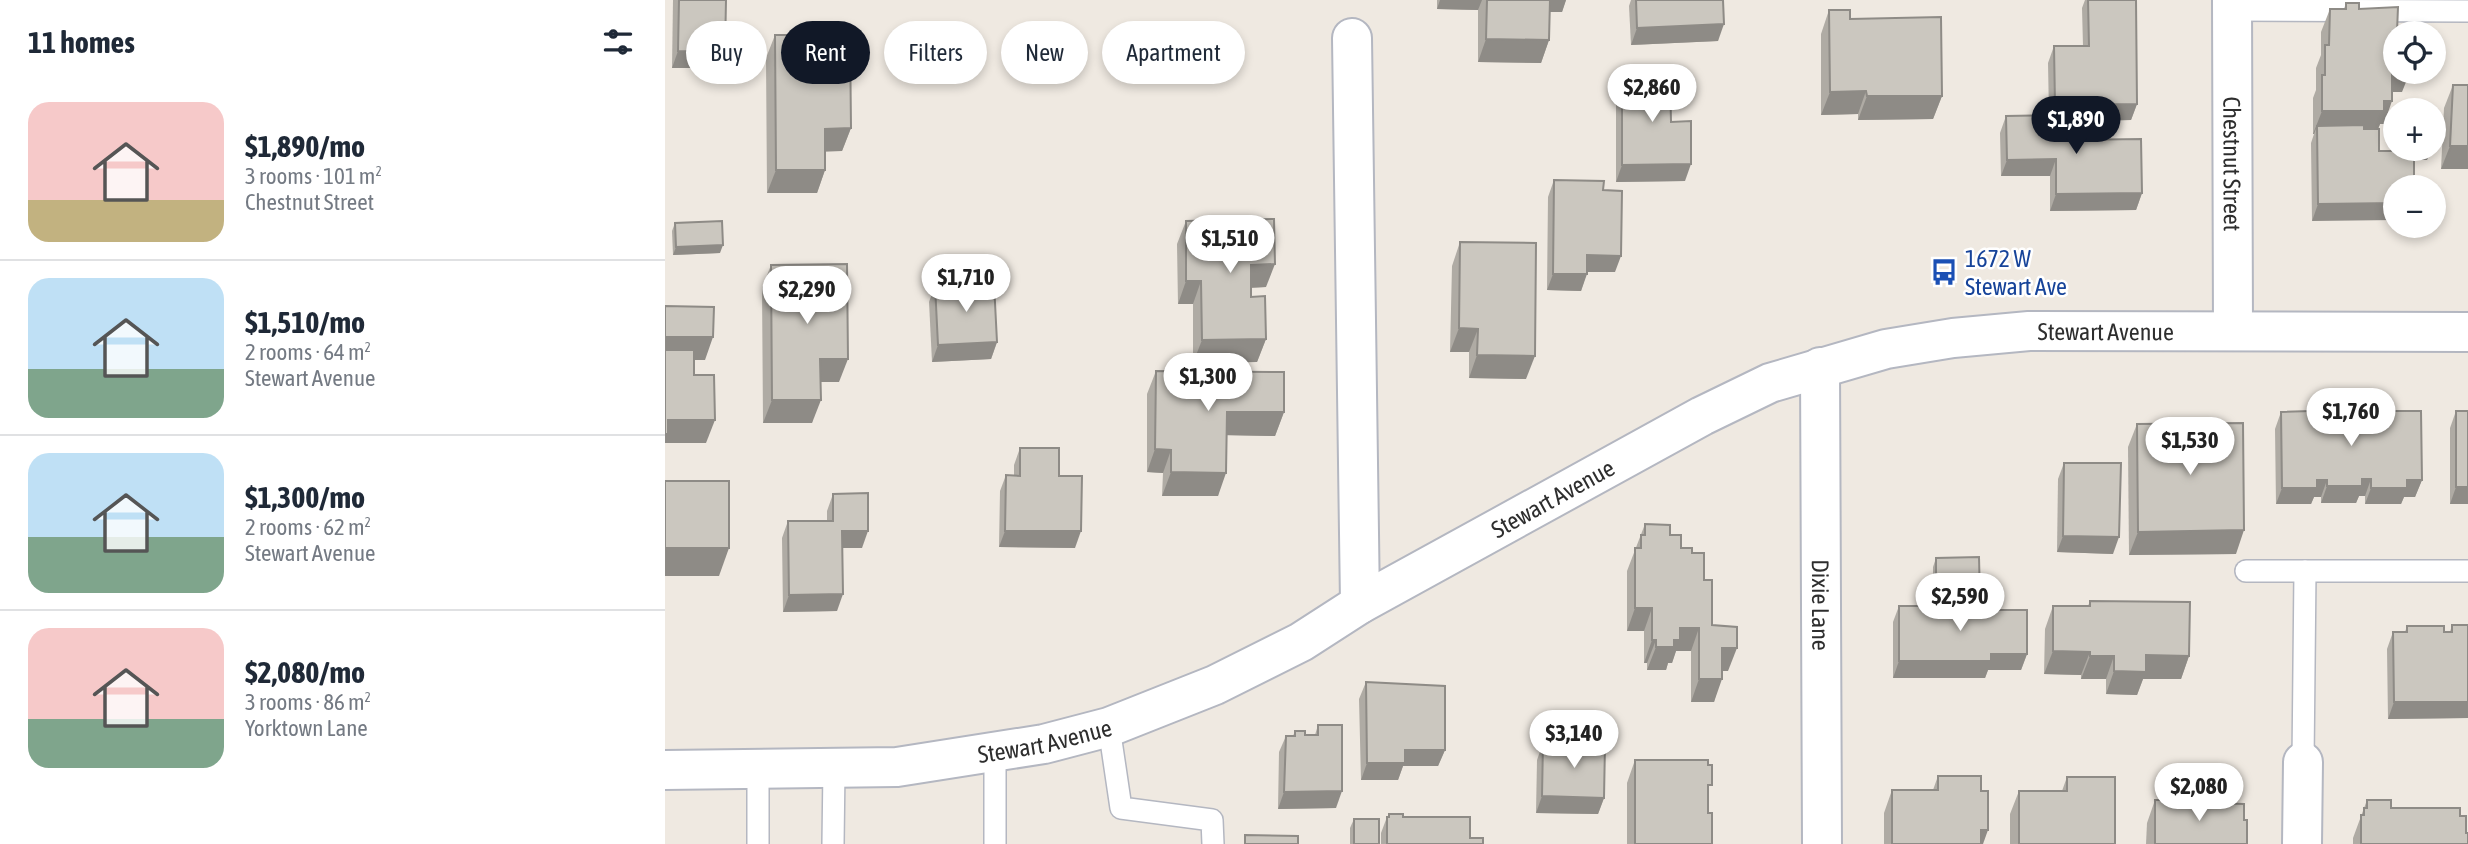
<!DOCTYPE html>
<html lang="en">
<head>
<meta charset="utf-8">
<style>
  body { margin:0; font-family:"Asap Condensed",sans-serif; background:#f2f2f3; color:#1f2937; height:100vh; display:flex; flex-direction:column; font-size:26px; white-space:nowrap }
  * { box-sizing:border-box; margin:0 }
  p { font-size:23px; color:#747a83 }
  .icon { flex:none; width:38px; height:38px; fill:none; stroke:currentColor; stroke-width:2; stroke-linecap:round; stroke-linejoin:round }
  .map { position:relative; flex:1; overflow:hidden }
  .side { display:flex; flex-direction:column; background:#fff; width:665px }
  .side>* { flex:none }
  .guide { position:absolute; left:21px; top:21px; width:665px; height:63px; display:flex; gap:14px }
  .fabs { position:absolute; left:1718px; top:21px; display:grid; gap:14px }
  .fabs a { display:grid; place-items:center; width:63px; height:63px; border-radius:50%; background:#fff; box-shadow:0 4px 10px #0003; font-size:35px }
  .price { position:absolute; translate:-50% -60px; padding:0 16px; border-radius:24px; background:#fff; color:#222; font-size:23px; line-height:46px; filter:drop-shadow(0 2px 4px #0008) }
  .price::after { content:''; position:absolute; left:50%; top:42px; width:21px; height:16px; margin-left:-10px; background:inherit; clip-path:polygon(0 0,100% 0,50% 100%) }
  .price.on { background:#111827; color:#fff }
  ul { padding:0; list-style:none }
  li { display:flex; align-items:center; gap:21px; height:175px; padding:0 28px }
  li+li { border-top:2px solid #e0e1e3 }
  li span { display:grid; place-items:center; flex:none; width:196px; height:140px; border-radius:21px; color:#555 }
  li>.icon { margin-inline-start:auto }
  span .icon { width:84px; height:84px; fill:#fffc; stroke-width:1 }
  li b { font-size:30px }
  h2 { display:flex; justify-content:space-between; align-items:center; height:84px; padding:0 28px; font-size:30px }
  .tag { padding:0 24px; border-radius:32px; background:#fff; box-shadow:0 4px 10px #0003; font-size:24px; line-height:63px }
  .tag.on { background:#111827; color:#fff }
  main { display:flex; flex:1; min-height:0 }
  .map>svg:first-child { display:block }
</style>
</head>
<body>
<main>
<section class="side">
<h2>11 homes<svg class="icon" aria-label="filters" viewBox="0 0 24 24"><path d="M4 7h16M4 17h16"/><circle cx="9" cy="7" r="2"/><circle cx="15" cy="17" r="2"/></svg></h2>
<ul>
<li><span style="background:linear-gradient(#f6c9c9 70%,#c2b280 0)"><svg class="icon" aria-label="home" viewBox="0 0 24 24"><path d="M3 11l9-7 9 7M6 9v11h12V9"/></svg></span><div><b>$1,890/mo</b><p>3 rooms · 101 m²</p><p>Chestnut Street</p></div></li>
<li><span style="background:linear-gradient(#bfe0f5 65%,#7fa58c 0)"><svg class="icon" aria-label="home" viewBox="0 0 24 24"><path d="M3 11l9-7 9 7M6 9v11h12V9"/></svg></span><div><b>$1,510/mo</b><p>2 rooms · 64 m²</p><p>Stewart Avenue</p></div></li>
<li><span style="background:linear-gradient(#bfe0f5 60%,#7fa58c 0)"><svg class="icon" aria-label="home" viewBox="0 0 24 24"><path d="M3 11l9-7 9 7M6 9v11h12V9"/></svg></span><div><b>$1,300/mo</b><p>2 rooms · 62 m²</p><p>Stewart Avenue</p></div></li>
<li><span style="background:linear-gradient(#f6c9c9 65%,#7fa58c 0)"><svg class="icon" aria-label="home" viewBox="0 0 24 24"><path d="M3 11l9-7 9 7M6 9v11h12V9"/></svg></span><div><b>$2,080/mo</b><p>3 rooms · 86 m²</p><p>Yorktown Lane</p></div></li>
</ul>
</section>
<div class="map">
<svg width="1803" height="844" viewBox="0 0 1803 844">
  <rect width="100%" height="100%" fill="#efe9e1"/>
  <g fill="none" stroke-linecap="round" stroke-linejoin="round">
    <defs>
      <g id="lane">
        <path d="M1567,10L1803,11"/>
        <path d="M1581,571H1803"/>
        <path d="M444,727L456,808L547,820L548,844"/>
        <path d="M1638,762L1640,571"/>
        <path d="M93,844V769"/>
        <path d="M168,844L169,768"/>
        <path d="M330,844V753"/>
      </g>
      <g id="street">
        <path id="s1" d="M1567,0L1568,330"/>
        <path d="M687,38L695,604"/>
        <path id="s2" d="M1155,367L1157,844"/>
        <path d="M1637,844L1638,762"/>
      </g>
      <g id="secondary">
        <path id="s3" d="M0,770L232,767L379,744L444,727L550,685L636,642L695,604L1037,416L1105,383L1221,349L1288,338L1364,331L1803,332"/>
      </g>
    </defs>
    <use href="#lane" stroke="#b4b7c1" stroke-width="24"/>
    <use href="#street" stroke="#b4b7c1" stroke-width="42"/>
    <use href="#secondary" stroke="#b4b7c1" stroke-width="42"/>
    <use href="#lane" stroke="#fff" stroke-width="21"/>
    <use href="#street" stroke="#fff" stroke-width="38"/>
    <use href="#secondary" stroke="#fff" stroke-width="38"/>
  </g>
  <g fill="#afaba4">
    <path d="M8,0H61L54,68H7Z"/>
    <path d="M772,0H901L897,12H884V40L876,63L813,62V10L772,9Z"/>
    <path d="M966,0H1058L1053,41L966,45L964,6Z"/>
    <path d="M1420,0H1471L1472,104L1466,120L1403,121V140L1477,193L1471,210L1385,211V176H1336L1335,133L1341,116L1384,115L1383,63L1389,46H1418L1417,8Z"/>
    <path d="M1681,3L1694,9L1732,32L1737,92H1727L1719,124H1715L1713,129L1714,151H1748V149H1765V151L1762,160H1749L1647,221L1646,143L1649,134H1648V98L1651,90V68L1656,55V32L1665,9H1679Z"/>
    <path d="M1164,10L1185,19L1277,96L1268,119L1193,120V114L1156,115V34Z"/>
    <path d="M110,35L186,128L177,151H160V170L152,193H102L101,58Z"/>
    <path d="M957,76L1006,122L1020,181L951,182V92Z"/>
    <path d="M1788,85L1803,169H1776L1779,108Z"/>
    <path d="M889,180L938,190L950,272H922L916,291L882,290L883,197Z"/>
    <path d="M521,221L601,287L586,288V297L601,339L592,362L528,363V304H513L512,244Z"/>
    <path d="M10,223L55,253L8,255L7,231Z"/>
    <path d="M795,242L861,379L804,378V352H785L787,266Z"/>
    <path d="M106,265L174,382H156L147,423H98L97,288Z"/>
    <path d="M270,285L332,342L326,359L267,362L264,302Z"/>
    <path d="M491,371L619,412L610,436L561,435L553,496H497L498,473L482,472V394Z"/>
    <path d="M1711,411L1757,480L1750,497H1739L1736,504H1700V496H1694L1691,503H1656V497H1649L1646,504H1611L1610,429L1616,412Z"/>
    <path d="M1791,411L1803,504H1785V428Z"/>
    <path d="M1472,424L1571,554L1464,555L1463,447Z"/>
    <path d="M355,448L394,476L410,548L334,547L335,491L341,475H349V465Z"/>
    <path d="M1399,463L1448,554L1392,552L1393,479Z"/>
    <path d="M168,494L197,548H177L172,611L118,612L117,538L123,521H162V511Z"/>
    <path d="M980,524L1005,535L1016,548L1027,553L1039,580L1047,625L1063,671H1057L1049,702H1026V651H1011L1007,663H1003L1001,670H982V663H979V631H962V571Z"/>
    <path d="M1271,558L1315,598L1312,606L1326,610L1362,654L1356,670H1323L1320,678H1228V622L1234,606H1268V567Z"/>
    <path d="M1425,601L1524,656L1516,679H1478L1472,695L1441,694V679H1416V675L1379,674L1380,629L1388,606H1423Z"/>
    <path d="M1787,625H1803V718L1723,719L1722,649L1728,632H1740L1742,626L1779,632H1785Z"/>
    <path d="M701,682L780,750L773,766H738L733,780H696L694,699Z"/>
    <path d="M653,725L671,808L613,809L614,752L621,736H628L630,731L640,735H650Z"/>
    <path d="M878,743L939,798L933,814L871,813L872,760Z"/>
    <path d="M970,760L1043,795V813L1047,844H962V783Z"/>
    <path d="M1273,776L1318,844H1219V813L1227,790H1268Z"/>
    <path d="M1402,777L1450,844H1345V814L1354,791H1397Z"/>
    <path d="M1490,800L1544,803L1579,820L1582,844H1481L1482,823Z"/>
    <path d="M1702,800L1726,808L1795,816L1801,833L1803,844H1688V838Z"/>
    <path d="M724,814L738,817L805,838L818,844H716V833L722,817H723Z"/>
    <path d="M689,819L714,844H685V828Z"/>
  </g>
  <g fill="#8e8b86">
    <path d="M775,0H817L813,10L772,9Z"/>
    <path d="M881,0H901L897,12H876Z"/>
    <path d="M1059,24L1053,41L966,45L972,28Z"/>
    <path d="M821,39L884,40L876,63L813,62Z"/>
    <path d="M13,51L60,52L54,68H7Z"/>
    <path d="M1727,69H1731V72H1745L1737,92H1719Z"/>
    <path d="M1201,91L1193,114L1156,115L1165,92Z"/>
    <path d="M1202,96H1277L1268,119L1193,120Z"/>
    <path d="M1719,101H1727L1719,124H1715L1711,134L1652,126L1649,134H1648L1657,111Z"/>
    <path d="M1472,104L1466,120L1384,122L1390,105Z"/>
    <path d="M186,128L177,151L152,152L160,129Z"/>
    <path d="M1785,146H1803V169H1776Z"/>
    <path d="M1750,151H1765L1762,160H1747Z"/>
    <path d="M1391,159L1385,176H1336L1342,160Z"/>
    <path d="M1026,164L1020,181L951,182L957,165Z"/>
    <path d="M111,170H160L152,193H102Z"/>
    <path d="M1477,193L1471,210L1385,211L1391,194Z"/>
    <path d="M1731,203V220L1647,221L1653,204Z"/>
    <path d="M58,245L55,253L8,255L11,247Z"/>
    <path d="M922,255L956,256L950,272H916Z"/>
    <path d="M610,264L601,287L577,288L586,265Z"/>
    <path d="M888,274H922L916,291L882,290Z"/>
    <path d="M521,281H536L528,304H513Z"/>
    <path d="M794,328L813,329L804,352H785Z"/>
    <path d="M0,337H48L40,360H0Z"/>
    <path d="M601,339L592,362L528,363L537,340Z"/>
    <path d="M332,342L326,359L267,362L273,345Z"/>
    <path d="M812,355L870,356L861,379L804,378Z"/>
    <path d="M155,359H183L174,382H147Z"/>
    <path d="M107,400H156L147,423H98Z"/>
    <path d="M562,412H619L610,436L553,435Z"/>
    <path d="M3,420H50L41,443H0V429Z"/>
    <path d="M490,449L506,450L498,473L482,472Z"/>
    <path d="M506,472L561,473L553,496H497Z"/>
    <path d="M1697,479H1706L1700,496H1694L1691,503H1656L1662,486Z"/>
    <path d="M1652,480H1662L1656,497H1649L1646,504H1611L1617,488Z"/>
    <path d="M1742,480H1757L1750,497H1739L1736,504H1700L1706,488Z"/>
    <path d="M1791,487H1803V504H1785Z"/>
    <path d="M1579,530L1571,554L1464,555L1473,532Z"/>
    <path d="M177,531H203L197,548H171Z"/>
    <path d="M340,531H416L410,548L334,547Z"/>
    <path d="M1398,536L1454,537L1448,554L1392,552Z"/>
    <path d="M0,548H64L54,576H0Z"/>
    <path d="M178,594L172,611L118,612L124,595Z"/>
    <path d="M1315,598L1311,607H1268L1271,599Z"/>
    <path d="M970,608H987L979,631H962Z"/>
    <path d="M1015,628H1034L1026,651H1011L1007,663H1003L1001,670H982L991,647Z"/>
    <path d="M987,640H991L982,663H979Z"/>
    <path d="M1057,648H1072L1063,671H1049Z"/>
    <path d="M1388,651L1425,652L1416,675L1379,674Z"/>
    <path d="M1326,654H1362L1356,670H1323L1320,678H1228L1234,661Z"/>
    <path d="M1481,655L1524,656L1516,679H1478L1472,695L1441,694L1449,671Z"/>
    <path d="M1425,656H1449L1441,679H1416Z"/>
    <path d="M1034,679H1057L1049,702H1026Z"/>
    <path d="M1729,702H1803V718L1723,719Z"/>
    <path d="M740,750H780L773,766H738L733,780H696L702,763Z"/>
    <path d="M677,791L671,808L613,809L619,792Z"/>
    <path d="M877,796L939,798L933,814L871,813Z"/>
    <path d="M1316,830H1323L1318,844H1311Z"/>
  </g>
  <g fill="#cbc7bf" stroke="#8e8b86" stroke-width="2">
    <path d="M14,0H61L60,52L13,51Z"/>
    <path d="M822,0H885L884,40L821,39Z"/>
    <path d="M971,0H1058L1059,24L972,28Z"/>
    <path d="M1423,0H1471L1472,104L1390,105L1389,46H1424Z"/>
    <path d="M1681,3H1694V9L1733,7L1732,32H1746V33H1731V69H1727V101H1719V111H1657V75H1660V45H1664L1665,9H1681Z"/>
    <path d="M1164,10H1185V19L1276,17L1277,96H1202L1201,91L1165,92Z"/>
    <path d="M110,35H185L186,128L160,129V170H111Z"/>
    <path d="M957,76H1005L1006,122L1026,121V164L957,165Z"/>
    <path d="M1788,85H1803V146H1785Z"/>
    <path d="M1403,115V140L1476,139L1477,193L1391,194V159L1342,160L1341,116Z"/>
    <path d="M1699,125V129H1714V151H1749V187H1731V203L1653,204L1652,126Z"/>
    <rect x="1750" y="149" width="15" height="2"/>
    <path d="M889,180L939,181L938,190L957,191L956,256L922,255V274H888Z"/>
    <path d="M609,219L610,264L586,265V297L600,296L601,339L537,340L536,281H521V221Z"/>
    <path d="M57,221L58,245L11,247L10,223Z"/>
    <path d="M795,242L871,243L870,356L812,355L813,329L794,328Z"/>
    <path d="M182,264L183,359H155L156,400H107L106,265Z"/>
    <path d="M329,283L332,342L273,345L270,285Z"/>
    <path d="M0,306L49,307L48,337H0Z"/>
    <path d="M0,350H29V375H49L50,420H3V434H0Z"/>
    <path d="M491,371L619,372V412H562L561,473L506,472V450L490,449Z"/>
    <path d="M1711,409V411H1756L1757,480H1742V488H1706V479H1697V486H1662V480H1652V488H1617L1616,412Z"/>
    <rect x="1791" y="411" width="12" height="76"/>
    <path d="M1578,423L1579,530L1473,532L1472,424Z"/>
    <path d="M355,448H394V476H417L416,531H340L341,475L355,476Z"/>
    <path d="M1399,463H1456L1454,537L1398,536Z"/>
    <rect x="0" y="481" width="64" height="67"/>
    <path d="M203,493V531H177L178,594L124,595L123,521H168V494Z"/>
    <path d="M980,524L1005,525V535H1016V548H1027V553H1039V580H1047V625L1072,627V648H1057V679H1034V628H1015V640H1009V647H991V640H987V608H970V548H976V535H980Z"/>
    <path d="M1314,557L1315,598L1271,599V558Z"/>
    <path d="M1425,601L1525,602L1524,656L1481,655V672L1449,671V656H1425V652L1388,651V606H1425Z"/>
    <path d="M1234,606H1326V610H1362V654H1326V661H1234Z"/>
    <path d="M1787,625H1803V702H1729L1728,632H1742V626H1779V632H1787Z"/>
    <path d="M701,682L780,686V750H740V763H702Z"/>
    <path d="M653,725H677V791L619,792L621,736H630V731H640V735H653Z"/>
    <path d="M878,743L940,744L939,798L877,796Z"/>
    <path d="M970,760H1043V765H1047V785H1043V813H1047V844H970Z"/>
    <path d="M1273,776H1316V791H1323V830H1316V844H1227V790H1273Z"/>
    <path d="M1402,777H1450V844H1354V791H1402Z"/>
    <path d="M1490,800H1544V803L1579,804V820H1582V844H1490Z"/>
    <path d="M1702,800H1726V808H1795V816H1801V833H1803V844H1696V815H1699V808H1702Z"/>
    <path d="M724,814H738V817H805V838H818V844H722V817H724Z"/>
    <rect x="689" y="819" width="25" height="25"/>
    <path d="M580,835L633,836V844H580Z"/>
  </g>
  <defs>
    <symbol id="bus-bare" viewBox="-9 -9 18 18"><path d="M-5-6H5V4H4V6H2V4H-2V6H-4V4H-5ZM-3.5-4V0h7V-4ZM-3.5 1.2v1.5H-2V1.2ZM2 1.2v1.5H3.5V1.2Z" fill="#1a4fb4" stroke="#fff" stroke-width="2.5" paint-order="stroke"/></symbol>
  </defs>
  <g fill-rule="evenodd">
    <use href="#bus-bare" x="1260" y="253" width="38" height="38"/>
  </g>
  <g text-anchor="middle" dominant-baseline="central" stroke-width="5" stroke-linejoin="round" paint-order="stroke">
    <g font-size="24" fill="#2e2e2e" stroke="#fff">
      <text stroke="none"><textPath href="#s1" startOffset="164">Chestnut Street</textPath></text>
      <text stroke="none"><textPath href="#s3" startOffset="1536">Stewart Avenue</textPath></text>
      <text stroke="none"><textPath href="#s3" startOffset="948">Stewart Avenue</textPath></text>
      <text stroke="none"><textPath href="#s2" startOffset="238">Dixie Lane</textPath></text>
      <text stroke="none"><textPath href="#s3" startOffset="382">Stewart Avenue</textPath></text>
    </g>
    <g font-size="24" fill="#164399" stroke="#fff" text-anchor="start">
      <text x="1300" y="258">1672 W<tspan x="1300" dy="28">Stewart Ave</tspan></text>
    </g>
  </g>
</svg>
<div class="fabs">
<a><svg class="icon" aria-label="locate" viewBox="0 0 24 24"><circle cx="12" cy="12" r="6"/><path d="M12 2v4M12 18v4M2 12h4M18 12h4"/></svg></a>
<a>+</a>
<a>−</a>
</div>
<b class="price" style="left:987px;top:124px">$2,860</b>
<b class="price on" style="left:1411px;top:156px">$1,890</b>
<b class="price" style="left:565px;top:275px">$1,510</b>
<b class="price" style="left:301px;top:314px">$1,710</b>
<b class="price" style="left:142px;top:326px">$2,290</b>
<b class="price" style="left:543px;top:413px">$1,300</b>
<b class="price" style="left:1686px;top:448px">$1,760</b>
<b class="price" style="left:1525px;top:477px">$1,530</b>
<b class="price" style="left:1295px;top:633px">$2,590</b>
<b class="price" style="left:909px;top:770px">$3,140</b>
<b class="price" style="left:1534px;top:823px">$2,080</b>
<div class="guide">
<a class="tag">Buy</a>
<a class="tag on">Rent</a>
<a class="tag">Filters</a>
<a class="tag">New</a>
<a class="tag">Apartment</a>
</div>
</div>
</main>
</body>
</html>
